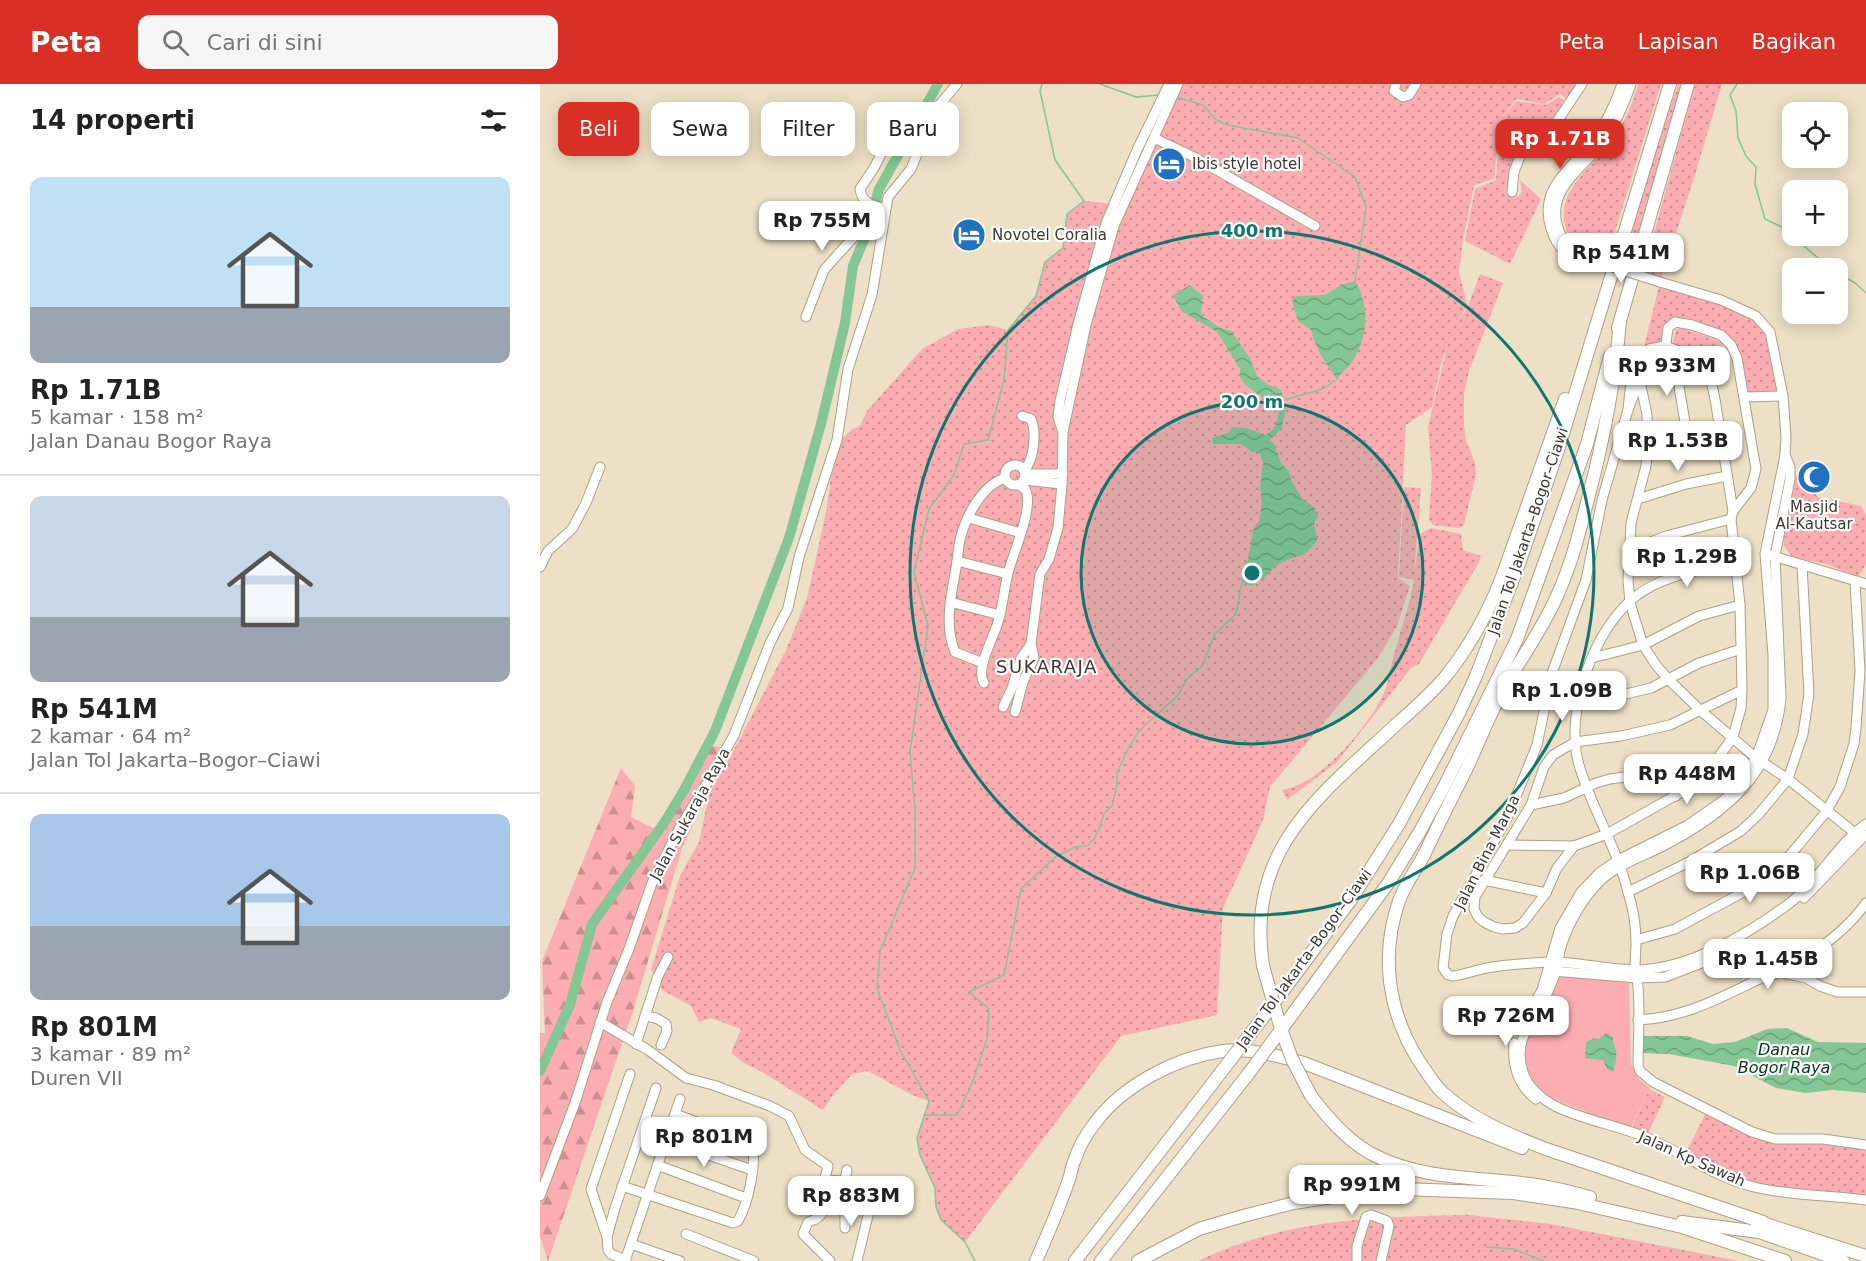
<!DOCTYPE html>
<html lang="id">
<head>
<meta charset="utf-8">
<style>
  body { margin:0; font-family:"DejaVu Sans",sans-serif; background:#f6f6f6; color:#222; height:100vh; display:flex; flex-direction:column; font-size:22px; white-space:nowrap }
  * { box-sizing:border-box; margin:0 }
  p { font-size:20px; color:#767676 }
  .icon { flex:none; width:33px; height:33px; fill:none; stroke:currentColor; stroke-width:2; stroke-linecap:round; stroke-linejoin:round }
  .map { position:relative; flex:1; overflow:hidden }
  .side { display:flex; flex-direction:column; background:#fff; width:540px }
  .side>* { flex:none }
  .guide { position:absolute; left:18px; top:18px; width:570px; height:54px; display:flex; gap:12px }
  .controls { position:absolute; left:1242px; top:18px; display:grid; gap:12px }
  .controls a { display:grid; place-items:center; width:66px; height:66px; border-radius:12px; background:#fff; box-shadow:0 3px 15px #0003; font-size:30px }
  .price { position:absolute; translate:-50% -51px; padding:0 14px; border-radius:12px; background:#fff; color:#222; font-size:20px; line-height:39px; filter:drop-shadow(0 2px 3px #0008) }
  .price::after { content:''; position:absolute; left:50%; top:36px; width:18px; height:14px; margin-left:-9px; background:inherit; clip-path:polygon(0 0,100% 0,50% 100%) }
  .price.active { background:#d93025; color:#fff }
  ul { padding:0; list-style:none }
  li { display:grid; align-content:center; gap:12px; height:318px; padding:0 30px }
  li+li { border-top:2px solid #e0e0e0 }
  li span { display:grid; place-items:center; height:186px; border-radius:12px; color:#555 }
  li>.icon { margin-inline-start:auto }
  span .icon { width:108px; height:108px; fill:#fffc; stroke-width:1 }
  li b { font-size:26px }
  h2 { display:flex; justify-content:space-between; align-items:center; height:72px; padding:0 30px; font-size:26px }
  .chip { padding:0 21px; border-radius:12px; background:#fff; box-shadow:0 3px 15px #0003; font-size:21px; line-height:54px }
  .chip.active { background:#d93025; color:#fff }
  header { display:flex; align-items:center; gap:36px; box-sizing:border-box; height:84px; padding:0 30px; background:#d93025; color:#fff }
  header strong { font-size:28px }
  nav { display:flex; gap:33px; margin-inline-start:auto; font-size:21px }
  .search { width:420px; height:54px; background:#f6f6f6; display:flex; align-items:center; gap:15px; box-sizing:border-box; padding:0 21px; border-radius:12px; color:#767676; font-size:22px }
  main { display:flex; flex:1; min-height:0 }
  .map>svg:first-child { display:block }
</style>
</head>
<body>
<header>
<strong>Peta</strong>
<div class="search"><svg class="icon" aria-label="search" viewBox="0 0 24 24"><circle cx="10" cy="10" r="6"/><path d="M15 15l6 6"/></svg>Cari di sini</div>
<nav><a>Peta</a><a>Lapisan</a><a>Bagikan</a></nav>
</header>
<main>
<section class="side">
<h2>14 properti<svg class="icon" aria-label="filters" viewBox="0 0 24 24"><path d="M4 7h16M4 17h16"/><circle cx="9" cy="7" r="2"/><circle cx="15" cy="17" r="2"/></svg></h2>
<ul>
<li><span style="background:linear-gradient(#bfe0f5 70%,#9aa5b1 0)"><svg class="icon" aria-label="home" viewBox="0 0 24 24"><path d="M3 11l9-7 9 7M6 9v11h12V9"/></svg></span><div><b>Rp 1.71B</b><p>5 kamar · 158 m²</p><p>Jalan Danau Bogor Raya</p></div></li>
<li><span style="background:linear-gradient(#c9d6e8 65%,#9aa5b1 0)"><svg class="icon" aria-label="home" viewBox="0 0 24 24"><path d="M3 11l9-7 9 7M6 9v11h12V9"/></svg></span><div><b>Rp 541M</b><p>2 kamar · 64 m²</p><p>Jalan Tol Jakarta–Bogor–Ciawi</p></div></li>
<li><span style="background:linear-gradient(#a9c7e8 60%,#9aa5b1 0)"><svg class="icon" aria-label="home" viewBox="0 0 24 24"><path d="M3 11l9-7 9 7M6 9v11h12V9"/></svg></span><div><b>Rp 801M</b><p>3 kamar · 89 m²</p><p>Duren VII</p></div></li>
</ul>
</section>
<div class="map">
<svg width="1326" height="1177" viewBox="0 0 1326 1177">
  <defs>
    <pattern id="grass-dots" width="8" height="8" patternUnits="userSpaceOnUse" patternTransform="scale(1.5)"><rect width="8" height="8" fill="#fcadb1"/><path d="M2 2h.1M6 6h.1" fill="none" stroke="#cd8e90" stroke-width="1.8" stroke-linecap="round"/></pattern>
    <pattern id="forest-firs" width="22" height="20" patternUnits="userSpaceOnUse" patternTransform="scale(1.5)"><rect width="22" height="20" fill="#fcadb1"/><path d="M5 1l3.5 6h-7zM16 11l3.5 6h-7z" fill="#cd8e90"/></pattern>
    <pattern id="water-waves" width="16" height="10" patternUnits="userSpaceOnUse" patternTransform="scale(1.5)"><rect width="16" height="10" fill="#85c695"/><path d="M0 5q4-4 8 0t8 0" fill="none" stroke="#6ea27a"/></pattern>
  </defs>
  <rect width="100%" height="100%" fill="#ede0c6"/>
  <g fill="url(#grass-dots)">
    <path d="M641,0H1036L1028,16L1020,10L1004,20L976,15L960,36L976,17L1006,21L1019,13L1026,18L1009,47L984,74L968,105V110L973,114L979,112L982,107L980,96L1001,115L970,180L925,157L935,105L956,96L960,37L954,95L934,101L923,156L919,188L927,221L917,240L928,222L940,190L963,199L929,287L924,309V342L926,357L935,379L936,390L924,441L919,444L893,441L889,436L892,391L888,343L908,259L901,280L892,323L866,341L858,494L870,502L857,542L838,574L730,703L723,736L683,824L677,931L581,952L425,1158L401,1136L396,1123L395,1104L380,1071L377,1054L389,1017L372,1011L328,987L312,990L293,1011L283,1026L224,989L204,979L191,969L201,945L171,934L159,938L151,922L122,906L111,885L140,792L159,758L169,710L197,660L246,566L267,514L286,428L291,393L302,355L311,346L320,342L327,327L382,265L418,245L449,241L468,246L496,212L505,178L523,164L527,130L544,117L587,121Z"/>
    <path d="M1098,0H1121L1066,176C1047,172 1033,169 1027,149C1013,107 1048,89 1070,59C1083,42 1093,20 1098,0Z"/>
    <path d="M1138,0H1143L1091,186L1077,182Z"/>
    <path d="M1155,0H1182L1154,94L1121,195L1103,189Z"/>
    <path d="M1120,198L1216,232L1230,248L1243,312L1205,313L1188,256L1135,238L1126,255L1102,271Z"/>
    <path d="M1141,244L1175,255L1184,260L1172,273L1160,267L1135,261L1133,257L1136,246Z"/>
    <path d="M1257,389L1278,413L1321,422L1326,432V480L1318,493L1286,480L1252,473L1243,460Z"/>
    <path d="M864,403L881,404L874,489L880,450L891,444L921,450L923,466L941,472L939,478L879,580L871,584L797,678L747,716L742,706C779,701 826,645 842,613C849,599 851,579 856,564C862,541 870,520 874,496L859,493Z"/>
    <path d="M1109,1005L1125,1013L1108,1049L1092,1043Z"/>
    <path d="M1168,1025L1212,1048L1326,1061V1116L1211,1102L1144,1072Z"/>
    <path d="M930,1131L1011,1140L1199,1177H658C747,1134 834,1133 930,1131Z"/>
  </g>
  <path fill="url(#forest-firs)" d="M171,662L183,663L179,685L142,764L92,930L8,1177L0,1152V949H5L2,877L81,684L95,702L91,733L124,749Z"/>
  <path fill="#fcadb1" d="M1017,891L1089,895L1091,980L1099,995L1110,1004L1090,1045L1005,1012L984,985L982,961Z"/>
  <g fill="url(#water-waves)">
    <path d="M815,197C830,221 828,249 815,273C811,281 802,288 797,295C785,279 776,265 771,246L758,237L752,217L756,212L784,211L801,201Z"/>
    <path d="M650,201L663,212L661,231L679,243L691,247L710,274L717,292L727,300L740,305C747,316 747,339 737,349C735,352 732,353 730,356L734,360L741,379L749,387L751,396L762,415L774,423L778,433L774,439L777,456C764,476 759,469 741,479C729,485 725,497 710,502L702,498L701,485L708,476L713,446L719,438L722,419L720,402L723,379L720,369L712,368L701,360H673L672,354L688,349L692,343L706,344L726,351C738,344 739,331 739,318L722,313L705,301L700,293V285L677,248L641,227L633,211Z"/>
    <path d="M1247,944L1278,958L1326,959V1009L1293,1006L1265,1009L1236,1004L1194,982L1129,970L1103,969L1102,952H1147L1173,960L1195,958L1227,945Z"/>
    <path d="M1066,949L1073,953C1073,961 1075,961 1076,967C1077,972 1075,984 1073,988L1067,985L1063,976L1045,974L1046,958L1055,954L1058,955Z"/>
  </g>
  <g fill="none" stroke-linecap="round" stroke-linejoin="round">
    <g stroke="#85c695" stroke-width="1.5">
      <path d="M560,0L596,13L620,11"/>
      <path d="M1197,0L1190,11L1196,27L1198,54L1206,72L1216,83L1215,100L1225,135L1240,142L1290,184"/>
      <path d="M636,13L663,21L675,35L687,41L758,54L815,93L826,123L815,197"/>
      <path d="M1298,189L1315,199L1326,209"/>
      <path d="M744,316L783,305L797,295"/>
      <path d="M384,1031H417L431,1002L447,955L449,925L429,908L464,891L481,805L515,773L535,763L547,762L554,755L560,743L564,729L572,722L577,701V689L588,665L599,647L638,611L647,595L662,582L675,550L696,530L702,498"/>
      <path d="M946,1163L974,1165L1003,1177"/>
      <path d="M435,1177L425,1158L401,1136L396,1123L395,1104L380,1071L377,1054L389,1017L360,966L337,904L340,867L375,784V726L370,668L388,542L374,488L389,425L414,391L424,360L448,356L464,296L468,246L496,212L505,178L523,164L527,130L544,117L515,76L500,7L502,0"/>
    </g>
    <path stroke="#85c695" stroke-width="10" d="M0,987L30,921L52,840L124,739L144,706L175,647L249,454L281,340L305,239L313,182L325,153L339,105L398,0"/>
    <defs>
      <g id="minor">
        <path d="M856,0L854,7L863,13L869,11L876,0"/>
        <path d="M614,54L654,73L775,142"/>
        <path d="M972,108L974,88L981,70L1010,48L1042,0"/>
        <path d="M345,124C332,122 322,119 320,105L334,84L350,53"/>
        <path d="M1025,168C1018,162 1014,154 1011,145C998,103 1031,86 1052,58C1065,41 1075,21 1082,0"/>
        <path d="M1050,176C1032,168 1022,160 1017,140C1008,104 1043,84 1062,59C1075,41 1084,21 1091,0"/>
        <path d="M266,233L284,186L319,147L322,131L327,120"/>
        <path d="M1125,267L1128,244L1135,238L1152,241L1181,251L1191,261L1197,274L1216,385L1211,404L1193,427"/>
        <path d="M1134,273L1147,350"/>
        <path d="M1163,281L1125,270L1115,271L1106,279L1088,326L1062,416L1046,496L1012,589L997,661L968,732L913,832L907,850L903,884L908,891L912,892C924,891 935,886 947,884C968,880 990,879 1011,878C1040,878 1069,886 1097,886C1147,885 1203,853 1243,824C1276,802 1294,763 1326,740"/>
        <path d="M1100,297L1107,331L1108,360L1106,382L1091,439L1088,496L1090,519L1103,561L1116,581L1128,595L1160,626L1216,674L1248,695L1321,754"/>
        <path d="M1205,313L1243,312"/>
        <path d="M1088,326L1090,306L1097,279L1109,265L1125,262L1161,275L1169,287L1175,315L1193,427L1191,435L1200,521L1202,606L1201,624L1193,653L1167,689L1147,705L1067,750L1034,762L1017,784L1006,809L983,839L975,844L963,845L954,843L944,838L938,833L934,825L935,813L991,721L1004,683L1013,671L1035,658L1081,652L1130,641L1202,606"/>
        <path d="M482,332L491,335C497,349 494,375 484,387"/>
        <path d="M522,346L518,333L520,317L538,240L566,139L597,66L629,0"/>
        <path d="M1245,371L1250,383V395L1235,472L1241,614C1234,689 1187,729 1123,762C1102,773 1078,780 1060,797C1043,814 1028,839 1021,863C1018,873 1018,884 1014,893C1010,903 1006,913 1001,922C987,946 974,958 983,988C987,1003 1003,1016 1017,1023C1044,1036 1075,1041 1103,1052C1140,1067 1174,1093 1214,1103C1251,1112 1288,1111 1326,1116"/>
        <circle cx="475" cy="391" r="10"/>
        <path d="M485,390H523"/>
        <path d="M484,396L522,400"/>
        <path d="M1098,415L1146,400L1187,392"/>
        <path d="M429,434L481,449"/>
        <path d="M1088,467L1126,452L1191,435"/>
        <path d="M1230,471L1326,500"/>
        <path d="M417,477L468,490"/>
        <path d="M1195,477C1163,486 1123,491 1096,512C1053,545 1024,629 1039,681C1052,725 1077,764 1088,808C1093,824 1096,841 1096,858C1096,867 1095,876 1095,885C1095,888 1097,891 1097,894C1101,922 1098,952 1098,981L1100,987L1113,998L1212,1048L1235,1055H1283L1326,1061"/>
        <path d="M0,483L8,467L32,445L46,419L60,383"/>
        <path d="M410,518L460,531"/>
        <path d="M1052,574L1103,561L1159,532L1200,521"/>
        <path d="M443,579L415,568C404,542 411,511 416,484C418,473 418,462 421,452C427,430 443,401 465,394"/>
        <path d="M444,599C435,585 454,553 458,538C463,522 464,505 468,489C473,469 495,422 485,405L479,401"/>
        <path d="M1039,616L1086,610L1111,604L1159,579L1201,565"/>
        <path d="M463,623L472,604L481,574L491,560L500,490L509,475L518,444L522,400L523,348L546,241L574,142L638,0"/>
        <path d="M475,628L483,598L494,574L491,560"/>
        <path d="M1121,688L1136,712"/>
        <path d="M991,721L1024,714L1056,699L1070,695L1121,688L1157,679L1176,676"/>
        <path d="M968,761L1034,762"/>
        <path d="M944,796L1006,809"/>
        <path d="M1088,808L1149,778L1201,747L1218,731L1248,695L1263,650L1269,610L1262,481"/>
        <path d="M1264,814L1325,751"/>
        <path d="M1096,856L1135,845L1211,804L1240,783L1286,728L1300,703L1314,660L1316,644L1320,587L1315,497"/>
        <path d="M1013,887L1097,894L1125,893L1164,878L1197,859"/>
        <path d="M1239,888L1266,894L1280,902L1297,908H1326"/>
        <path d="M105,932L116,934L126,940L127,947L121,961"/>
        <path d="M1098,936C1142,934 1176,916 1215,897C1223,893 1232,892 1240,888C1272,871 1305,849 1326,819"/>
        <path d="M60,938L108,966L146,994L173,1001L230,1022L249,1032L265,1066L288,1082C287,1088 284,1095 283,1101C282,1120 290,1132 268,1138L263,1150L290,1177"/>
        <path d="M979,946L1002,906L1020,844L1041,808L1059,789L1078,776L1148,741L1184,716L1194,706L1216,674L1233,626V571L1225,470L1245,371L1246,353L1243,312L1230,248L1216,232L1181,216L1120,198"/>
        <path d="M974,959C972,981 978,1002 996,1015"/>
        <path d="M96,960L118,892L128,873"/>
        <path d="M125,1056L212,1086"/>
        <path d="M117,1081L206,1114"/>
        <path d="M285,1096L302,1097L305,1095L307,1086"/>
        <path d="M82,1102L193,1139L198,1137C208,1120 218,1077 211,1058L135,1030"/>
        <path d="M0,1112L35,1019L67,918L89,865L112,799L140,743L171,693L194,651L230,559L248,524L259,473L297,356L308,285L332,211L348,113L371,85L395,26L417,0"/>
        <path d="M284,1122L305,1127V1144"/>
        <path d="M146,1150L214,1177"/>
        <path d="M67,1153L75,1124L116,1004"/>
        <path d="M91,1160L140,1177"/>
        <path d="M85,1176L71,1170L68,1166L67,1153L51,1105L90,990"/>
        <path d="M85,1177L140,1015"/>
        <path d="M317,1177L332,1115"/>
        <path d="M817,1177V1162L826,1133L831,1131L847,1137L849,1142L841,1177"/>
      </g>
      <g id="highway">
        <path d="M1080,237C1075,296 1064,354 1049,411C1040,446 1032,479 1017,512C1004,542 984,570 967,599C948,631 936,668 918,702C906,725 895,748 884,771C876,786 865,800 859,817C840,872 848,928 879,977C886,987 893,999 902,1008C931,1035 970,1051 1006,1065L1223,1138"/>
        <path d="M1078,244L1148,0"/>
        <path d="M723,882C705,763 782,710 860,637C876,623 892,609 906,592C930,562 948,529 962,493L1025,315"/>
        <path d="M734,919L810,817L859,740L919,629L936,592L979,480L1018,366L1130,0"/>
        <path d="M749,935L849,798L879,749L905,701L977,555L1047,360L1070,272"/>
        <path d="M771,1012C788,1034 806,1055 830,1069C877,1095 931,1093 982,1099C1005,1101 1028,1107 1050,1113"/>
        <path d="M1216,1137L1326,1172"/>
        <path d="M1142,1138L1219,1148L1303,1177"/>
        <path d="M496,1177C507,1152 518,1127 527,1101C531,1092 531,1083 535,1075C539,1063 547,1049 555,1039C583,1001 637,973 683,967C711,964 738,972 764,979L982,1064"/>
        <path d="M535,1177L682,987"/>
        <path d="M561,1177L709,989"/>
        <path d="M598,1177L659,1145L703,1132L754,1119L817,1109L861,1105L973,1109L1033,1118L1142,1143L1245,1177"/>
      </g>
    </defs>
    <use href="#minor" stroke="#aca088" stroke-width="11"/>
    <use href="#highway" stroke="#aca088" stroke-width="14"/>
    <use href="#minor" stroke="#fff" stroke-width="9"/>
    <use href="#highway" stroke="#fff" stroke-width="12"/>
    <defs>
      <path id="minor-bridge" d="M1050,176L1120,198"/>
      <g id="highway-bridge">
        <path d="M723,882L741,945L752,975L771,1012"/>
        <path d="M682,987L734,919"/>
        <path d="M709,989L749,935"/>
      </g>
    </defs>
    <use href="#minor-bridge" stroke="#aca088" stroke-width="11" stroke-linecap="butt"/>
    <use href="#highway-bridge" stroke="#aca088" stroke-width="14" stroke-linecap="butt"/>
    <use href="#minor-bridge" stroke="#fff" stroke-width="9"/>
    <use href="#highway-bridge" stroke="#fff" stroke-width="12"/>
  </g>
  <circle cx="712" cy="489" r="171" fill="#0f766e" fill-opacity=".12"/>
  <g fill="none" stroke="#0f766e" stroke-width="3">
    <circle cx="712" cy="489" r="171"/>
    <circle cx="712" cy="489" r="342"/>
  </g>
  <defs>
    <symbol id="hotel-disc" viewBox="-11 -11 22 22"><circle r="9.5" fill="#2071bf" stroke="#fff"/><path d="M-6-4.5h1.5V1H6V5H4.5V3h-9V5H-6ZM-4 0a1.8 1.8 0 1 1 3.6 0ZM.5 0V-2.5h3Q6-2.5 6 0Z" fill="#fff"/></symbol>
    <symbol id="mosque-disc" viewBox="-11 -11 22 22"><circle r="9.5" fill="#2071bf" stroke="#fff"/><path d="M3.5-4.9A6 6 0 1 0 3.5 4.9A5 5 0 1 1 3.5-4.9Z" fill="#fff"/></symbol>
  </defs>
  <g fill-rule="evenodd">
    <use href="#hotel-disc" x="610" y="61" width="38" height="38"/>
    <use href="#hotel-disc" x="410" y="132" width="38" height="38"/>
    <use href="#mosque-disc" x="1255" y="374" width="38" height="38"/>
  </g>
  <g text-anchor="middle" dominant-baseline="central" stroke-width="4.5" stroke-linejoin="round" paint-order="stroke">
    <g font-size="15" fill="#3d382e" stroke="#fff" text-anchor="start">
      <text x="652" y="80">Ibis style hotel</text>
      <text x="452" y="151">Novotel Coralia</text>
      <text x="1274" y="423" text-anchor="middle">Masjid<tspan x="1274" dy="17">Al-Kautsar</tspan></text>
    </g>
    <g font-size="15" fill="#3d382e" stroke="#fff">
      <text transform="translate(988 447) rotate(-71)">Jalan Tol Jakarta–Bogor–Ciawi</text>
      <text transform="translate(150 730) rotate(-61)">Jalan Sukaraja Raya</text>
      <text transform="translate(947 768) rotate(-63)">Jalan Bina Marga</text>
      <text transform="translate(764 875) rotate(-54)">Jalan Tol Jakarta–Bogor–Ciawi</text>
      <text transform="translate(1152 1075) rotate(24)">Jalan Kp Sawah</text>
    </g>
    <g font-size="16" font-style="italic" fill="#043718" stroke="#fff">
      <text x="1244" y="965">Danau<tspan x="1244" dy="18">Bogor Raya</tspan></text>
    </g>
    <g font-size="18" letter-spacing="1.5" fill="#3d382e" stroke="#fff">
      <text x="507" y="582">SUKARAJA</text>
    </g>
  </g>
  <circle cx="712" cy="489" r="9" fill="#0f766e" stroke="#fff" stroke-width="3"/>
  <g font-size="18" text-anchor="middle" font-weight="bold" fill="#0f766e" stroke="#fff" stroke-width="4.5" stroke-linejoin="round" paint-order="stroke">
    <text x="712" y="153">400 m</text>
    <text x="712" y="324">200 m</text>
  </g>
</svg>
<div class="controls">
<a><svg class="icon" aria-label="locate" viewBox="0 0 24 24"><circle cx="12" cy="12" r="6"/><path d="M12 2v4M12 18v4M2 12h4M18 12h4"/></svg></a>
<a>+</a>
<a>−</a>
</div>
<b class="price active" style="left:1020px;top:86px">Rp 1.71B</b>
<b class="price" style="left:282px;top:168px">Rp 755M</b>
<b class="price" style="left:1081px;top:200px">Rp 541M</b>
<b class="price" style="left:1127px;top:313px">Rp 933M</b>
<b class="price" style="left:1138px;top:388px">Rp 1.53B</b>
<b class="price" style="left:1147px;top:504px">Rp 1.29B</b>
<b class="price" style="left:1022px;top:638px">Rp 1.09B</b>
<b class="price" style="left:1147px;top:721px">Rp 448M</b>
<b class="price" style="left:1210px;top:820px">Rp 1.06B</b>
<b class="price" style="left:1228px;top:906px">Rp 1.45B</b>
<b class="price" style="left:966px;top:963px">Rp 726M</b>
<b class="price" style="left:164px;top:1084px">Rp 801M</b>
<b class="price" style="left:812px;top:1132px">Rp 991M</b>
<b class="price" style="left:311px;top:1143px">Rp 883M</b>
<div class="guide">
<a class="chip active">Beli</a>
<a class="chip">Sewa</a>
<a class="chip">Filter</a>
<a class="chip">Baru</a>
</div>
</div>
</main>
</body>
</html>
